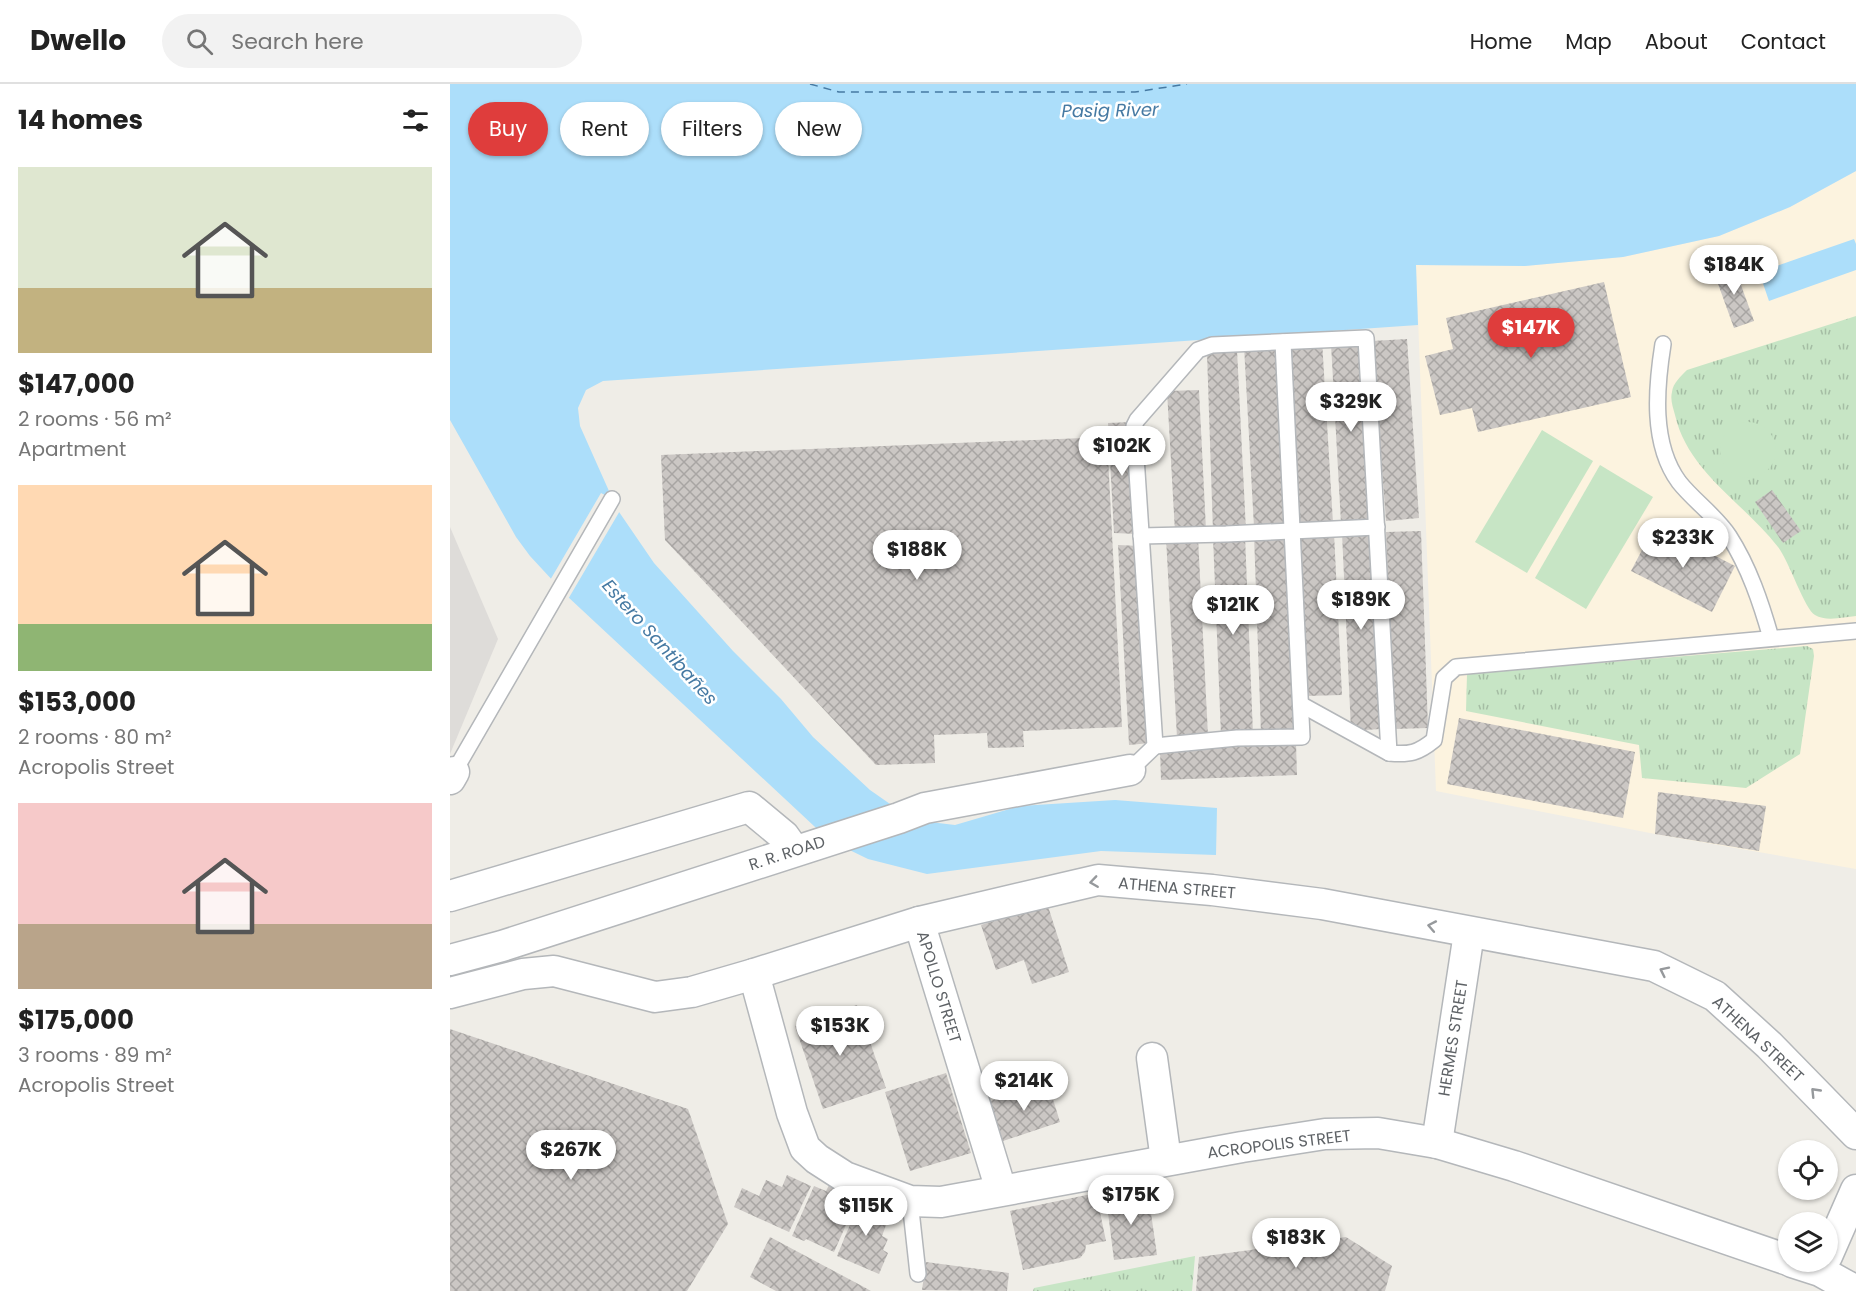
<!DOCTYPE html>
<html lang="en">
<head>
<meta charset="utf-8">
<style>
  body { margin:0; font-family:Poppins,sans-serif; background:#f2f2f2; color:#222; height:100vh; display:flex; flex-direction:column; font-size:22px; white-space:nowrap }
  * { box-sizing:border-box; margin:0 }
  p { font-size:20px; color:#767676 }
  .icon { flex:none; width:33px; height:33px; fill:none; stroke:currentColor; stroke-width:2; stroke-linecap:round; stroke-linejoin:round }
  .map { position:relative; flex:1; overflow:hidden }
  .details { display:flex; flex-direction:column; background:#fff; width:450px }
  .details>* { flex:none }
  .hud { position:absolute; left:18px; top:18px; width:570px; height:54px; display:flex; gap:12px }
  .tools { position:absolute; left:1328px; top:1056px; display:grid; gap:12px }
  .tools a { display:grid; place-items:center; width:60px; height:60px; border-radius:50%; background:#fff; box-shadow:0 2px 4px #0004; font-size:30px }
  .price { position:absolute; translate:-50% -51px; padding:0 14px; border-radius:21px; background:#fff; color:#222; font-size:20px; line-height:39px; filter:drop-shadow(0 2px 3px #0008) }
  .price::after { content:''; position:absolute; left:50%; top:36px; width:18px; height:14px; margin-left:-9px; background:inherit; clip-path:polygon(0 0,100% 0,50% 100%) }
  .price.selected { background:#df3d3c; color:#fff }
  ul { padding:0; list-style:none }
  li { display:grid; align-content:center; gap:12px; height:318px; padding:0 18px }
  li span { display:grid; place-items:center; height:186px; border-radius:0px; color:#555 }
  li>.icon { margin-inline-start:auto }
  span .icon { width:108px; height:108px; fill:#fffc; stroke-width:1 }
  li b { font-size:26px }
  h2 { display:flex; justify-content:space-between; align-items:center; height:72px; padding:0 18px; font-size:26px }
  .tag { padding:0 21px; border-radius:27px; background:#fff; box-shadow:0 2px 4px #0004; font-size:21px; line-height:54px }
  .tag.selected { background:#df3d3c; color:#fff }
  header { display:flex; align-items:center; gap:36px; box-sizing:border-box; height:84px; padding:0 30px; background:#fff; border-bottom:2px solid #e0e0e0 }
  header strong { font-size:28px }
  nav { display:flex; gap:33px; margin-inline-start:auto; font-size:21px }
  .search { width:420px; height:54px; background:#f2f2f2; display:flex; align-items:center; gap:15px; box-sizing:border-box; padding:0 21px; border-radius:33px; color:#767676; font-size:22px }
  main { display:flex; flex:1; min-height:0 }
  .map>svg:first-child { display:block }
</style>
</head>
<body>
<header>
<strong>Dwello</strong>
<div class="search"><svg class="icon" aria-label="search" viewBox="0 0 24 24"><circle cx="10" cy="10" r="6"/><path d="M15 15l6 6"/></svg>Search here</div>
<nav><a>Home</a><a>Map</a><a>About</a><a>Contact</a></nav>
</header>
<main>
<section class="details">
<h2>14 homes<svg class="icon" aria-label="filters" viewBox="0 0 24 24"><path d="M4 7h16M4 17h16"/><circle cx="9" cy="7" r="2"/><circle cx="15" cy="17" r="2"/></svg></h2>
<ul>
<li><span style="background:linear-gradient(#dfe7d0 65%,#c2b280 0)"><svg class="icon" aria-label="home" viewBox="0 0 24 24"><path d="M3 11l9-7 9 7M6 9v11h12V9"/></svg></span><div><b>$147,000</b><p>2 rooms · 56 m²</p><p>Apartment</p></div></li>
<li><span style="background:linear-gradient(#ffd9b3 75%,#8fb573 0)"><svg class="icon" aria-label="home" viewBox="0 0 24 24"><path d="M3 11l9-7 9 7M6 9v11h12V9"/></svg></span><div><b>$153,000</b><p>2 rooms · 80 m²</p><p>Acropolis Street</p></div></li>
<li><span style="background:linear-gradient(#f6c9c9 65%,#b9a48a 0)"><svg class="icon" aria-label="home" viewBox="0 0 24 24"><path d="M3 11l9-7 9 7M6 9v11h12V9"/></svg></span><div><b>$175,000</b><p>3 rooms · 89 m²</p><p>Acropolis Street</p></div></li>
</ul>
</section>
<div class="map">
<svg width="1406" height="1207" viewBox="0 0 1406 1207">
  <defs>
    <pattern id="grass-tufts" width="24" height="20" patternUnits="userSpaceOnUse" patternTransform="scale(1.5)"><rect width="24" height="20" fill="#c7e5c5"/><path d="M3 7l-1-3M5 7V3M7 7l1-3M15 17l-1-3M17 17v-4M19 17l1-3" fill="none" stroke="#a5bda4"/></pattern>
    <pattern id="building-cross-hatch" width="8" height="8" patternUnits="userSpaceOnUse" patternTransform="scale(1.5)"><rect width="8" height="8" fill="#cbc7c4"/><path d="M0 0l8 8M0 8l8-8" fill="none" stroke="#a8a5a3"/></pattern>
  </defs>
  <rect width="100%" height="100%" fill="#efede7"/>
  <path fill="#fcf3df" d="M1406,87V785L1205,750L986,707L966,181L1075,182L1173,173L1269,152L1340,123Z"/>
  <path fill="#dedcd9" d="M0,443L48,555L0,670Z"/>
  <g fill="url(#grass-tufts)">
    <path d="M1406,232V532C1394,533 1376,538 1365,531C1355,526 1339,477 1328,463C1294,419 1238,388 1225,331C1223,323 1220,316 1222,308C1223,299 1231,292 1237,286Z"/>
    <path d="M1357,562L1363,565L1364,572L1350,670L1296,704L1192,694L1189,661L1016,627L1017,590Z"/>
    <path d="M745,1172L742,1207H583L584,1204Z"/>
  </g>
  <g fill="#c7e5c5">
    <circle cx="1298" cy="366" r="28"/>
    <path d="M1092,346L1143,377L1077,489L1025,458Z"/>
    <path d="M1150,381L1203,413L1136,525L1085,494Z"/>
  </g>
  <g fill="#acdefa">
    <path d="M0,0H1406V87L1340,123L1269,152L1173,173L1075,182L966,181L968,241L153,297L136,306L128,324L130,342L167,425L204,479L283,567L331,615L363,653L420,706L463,736L505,741L570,722L665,716L767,724L766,771L651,767L477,790L418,775L379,756L117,512L80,472L66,453L0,336Z"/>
    <path d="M1404,155L1406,160V186L1319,217L1309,188Z"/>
  </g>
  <path fill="#efede7" d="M151,409L168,418L171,425L117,517L99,498Z"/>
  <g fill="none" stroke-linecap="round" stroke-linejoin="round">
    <path stroke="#467aa3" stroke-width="1.5" stroke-dasharray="8 6" stroke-linecap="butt" d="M360,0L389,8H685L737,0"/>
  </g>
  <g fill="url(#building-cross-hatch)">
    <path d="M1283,179L1304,237L1284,244L1263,186Z"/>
    <path d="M1154,198L1181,313L1028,348L1022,324L990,331L975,272L1003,265L996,234Z"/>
    <path d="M957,255L969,434L936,437L922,257Z"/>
    <path d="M872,256L883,439L849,441L837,259Z"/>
    <path d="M910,258L921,437L891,439L881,260Z"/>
    <path d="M827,259L838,441L804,443L794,262Z"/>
    <path d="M787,266L796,447L763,448L757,269Z"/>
    <path d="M749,306L756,446L725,448L717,307Z"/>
    <path d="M682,338L686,450L664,449L658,339Z"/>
    <path d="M657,353L672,643L573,647L574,663L538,664L537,649L484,651L485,679L426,681L215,456L211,371Z"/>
    <path d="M1322,406L1351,447L1333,459L1305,418Z"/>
    <path d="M1205,441L1285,482L1262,528L1181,487Z"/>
    <path d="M971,447L978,644L944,645L936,448Z"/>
    <path d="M921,448L930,645L901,647L892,449Z"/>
    <path d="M884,449L892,611L857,612L850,450Z"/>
    <path d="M838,450L845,649L811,650L804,451Z"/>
    <path d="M795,452L803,650L771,652L763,453Z"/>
    <path d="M748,453L758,652L727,654L716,454Z"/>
    <path d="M668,461L689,462L700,659L679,661Z"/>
    <path d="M1009,634L1185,668L1173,734L997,700Z"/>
    <path d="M846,660L847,691L711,696L710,665Z"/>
    <path d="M1208,708L1316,722L1309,767L1205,750Z"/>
    <path d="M597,819L619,888L582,900L574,876L546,886L531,841Z"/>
    <path d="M407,921L436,1004L373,1025L345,942Z"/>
    <path d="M0,945L238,1025L278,1140L237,1207H0Z"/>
    <path d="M496,989L521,1069L460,1087L435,1008Z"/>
    <path d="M598,999L610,1038L550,1058L537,1018Z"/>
    <path d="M337,1091L361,1102L339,1148L284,1123L292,1104L309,1112L316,1096L332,1103Z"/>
    <path d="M379,1101L408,1114L384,1168L356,1155L354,1157L342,1152L364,1102L376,1107Z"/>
    <path d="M698,1108L707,1171L664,1176L656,1113Z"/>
    <path d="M646,1109L656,1157L636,1161L635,1168L630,1174L573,1186L560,1127Z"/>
    <path d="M411,1114L437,1125L434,1131L439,1133L432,1152L438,1155L433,1166L438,1169L429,1190L387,1172Z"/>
    <path d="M320,1153L412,1202L421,1207H326L300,1193Z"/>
    <path d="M896,1153L942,1182L935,1207H746L749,1173Z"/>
    <path d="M476,1178L559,1189L557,1207L472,1206Z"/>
  </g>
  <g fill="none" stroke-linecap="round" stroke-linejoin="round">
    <defs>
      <g id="lane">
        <path d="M1213,260C1206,304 1201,360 1229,398C1244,417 1266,432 1279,452C1299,483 1311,519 1321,554"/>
        <path d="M691,452L776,450L927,443"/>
        <path d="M852,621L939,669C960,671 968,669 984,656L994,594L1006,583L1406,547"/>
        <path d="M705,662L787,654L852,653L833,258"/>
        <path d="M1,684L4,688L162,415"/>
        <path d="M680,686L705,662L684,342L687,336L748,266L762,261L916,254L939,669"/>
        <path d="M460,1117L468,1190"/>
      </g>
      <g id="street">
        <path d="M0,695L4,688"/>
        <path d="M0,812L299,723L334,752L344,766"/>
        <path d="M469,838L551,1106"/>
        <path d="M0,876L52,862L449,734L475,724L680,686"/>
        <path d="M304,890L342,1029L355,1064L367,1075L395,1093L460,1117L491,1118L792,1063L875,1050L928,1049L987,1059L1064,1082L1338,1176"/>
        <path d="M0,909L73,890L104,887L205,913L242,908L304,890L469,838L648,796L762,806L872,820L1204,882L1265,912L1319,961L1406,1050"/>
        <path d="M702,974L716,1076"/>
        <path d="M987,1059L1019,849"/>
        <path d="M1377,1172L1406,1106"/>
        <path d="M1342,1178L1370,1187L1406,1207"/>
      </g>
    </defs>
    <use href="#lane" stroke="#b4b7ba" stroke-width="18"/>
    <use href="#street" stroke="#b4b7ba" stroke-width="33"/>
    <use href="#lane" stroke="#fff" stroke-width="15"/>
    <use href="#street" stroke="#fff" stroke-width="30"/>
  </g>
  <defs><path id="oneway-chevron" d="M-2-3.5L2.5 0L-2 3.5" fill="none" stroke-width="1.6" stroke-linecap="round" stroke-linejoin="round" transform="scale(1.5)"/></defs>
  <g stroke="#96999c">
    <use href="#oneway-chevron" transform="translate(644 798) rotate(172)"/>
    <use href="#oneway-chevron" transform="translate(982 842) rotate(-169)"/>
    <use href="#oneway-chevron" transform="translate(1214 887) rotate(-154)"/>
    <use href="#oneway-chevron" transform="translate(1365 1008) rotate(-134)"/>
  </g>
  <g text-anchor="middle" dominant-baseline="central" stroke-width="5" stroke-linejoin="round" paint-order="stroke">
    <g font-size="16" fill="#5e6266" stroke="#fff">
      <text transform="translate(337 769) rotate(-18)">R. R. ROAD</text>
      <text transform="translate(727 804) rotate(5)">ATHENA STREET</text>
      <text transform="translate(489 903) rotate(73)">APOLLO STREET</text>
      <text transform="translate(1003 954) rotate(-81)">HERMES STREET</text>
      <text transform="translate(1308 955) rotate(43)">ATHENA STREET</text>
      <text transform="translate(829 1060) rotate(-7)">ACROPOLIS STREET</text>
    </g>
    <g font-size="18" font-style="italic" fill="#467aa3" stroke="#fff">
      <text transform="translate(660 26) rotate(-1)">Pasig River</text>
      <text transform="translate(210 558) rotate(48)">Estero Santibañes</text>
    </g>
  </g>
</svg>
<div class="tools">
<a><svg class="icon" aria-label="locate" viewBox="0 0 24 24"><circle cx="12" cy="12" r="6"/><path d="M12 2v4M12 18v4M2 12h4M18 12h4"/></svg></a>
<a><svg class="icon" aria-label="layers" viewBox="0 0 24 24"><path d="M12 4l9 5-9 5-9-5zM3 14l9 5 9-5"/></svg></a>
</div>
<b class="price" style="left:1284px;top:212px">$184K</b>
<b class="price selected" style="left:1081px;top:275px">$147K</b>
<b class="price" style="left:901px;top:349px">$329K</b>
<b class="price" style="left:672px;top:393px">$102K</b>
<b class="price" style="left:1233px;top:485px">$233K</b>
<b class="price" style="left:467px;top:497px">$188K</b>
<b class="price" style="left:911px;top:547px">$189K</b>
<b class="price" style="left:783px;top:552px">$121K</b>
<b class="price" style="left:390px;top:973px">$153K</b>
<b class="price" style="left:574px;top:1028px">$214K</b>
<b class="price" style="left:121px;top:1097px">$267K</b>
<b class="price" style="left:681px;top:1142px">$175K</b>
<b class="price" style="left:416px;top:1153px">$115K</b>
<b class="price" style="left:846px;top:1185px">$183K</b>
<div class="hud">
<a class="tag selected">Buy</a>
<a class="tag">Rent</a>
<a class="tag">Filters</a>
<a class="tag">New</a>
</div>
</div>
</main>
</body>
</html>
